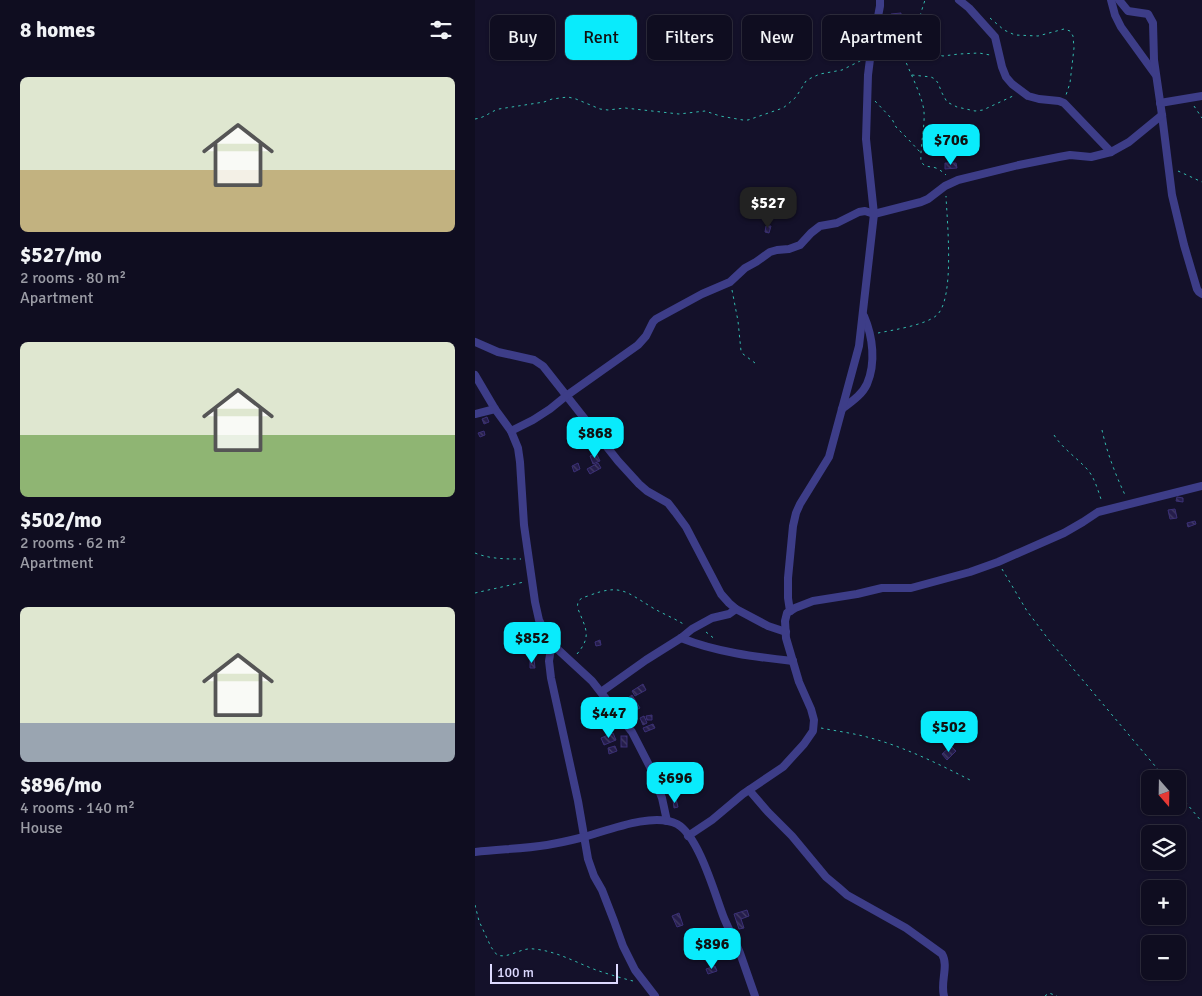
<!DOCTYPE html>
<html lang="en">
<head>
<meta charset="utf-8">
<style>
  body { margin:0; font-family:Signika,sans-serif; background:#1d1b2d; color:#f1f3f6; height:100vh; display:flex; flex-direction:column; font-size:19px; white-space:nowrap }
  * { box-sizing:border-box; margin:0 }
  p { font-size:16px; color:#9b9ca5 }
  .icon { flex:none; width:28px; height:28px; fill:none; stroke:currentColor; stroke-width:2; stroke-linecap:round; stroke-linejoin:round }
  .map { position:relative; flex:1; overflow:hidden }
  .panel { display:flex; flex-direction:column; background:#0f0d20; width:475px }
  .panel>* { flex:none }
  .banner { position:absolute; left:15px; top:15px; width:475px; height:45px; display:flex; gap:10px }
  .needle { width:32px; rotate:160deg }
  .controls { position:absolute; left:666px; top:770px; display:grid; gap:10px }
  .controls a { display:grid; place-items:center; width:45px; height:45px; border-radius:8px; background:#0f0d20; box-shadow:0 1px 4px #0004,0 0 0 1px #2f2d3e; font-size:25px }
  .scale { position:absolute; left:15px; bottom:12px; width:128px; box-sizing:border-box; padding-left:5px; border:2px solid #dddaff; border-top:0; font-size:14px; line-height:18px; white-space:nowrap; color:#dddaff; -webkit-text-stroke:4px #14112a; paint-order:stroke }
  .price { position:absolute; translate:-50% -42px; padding:0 11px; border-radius:10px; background:#09ebfc; color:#111; font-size:16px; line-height:32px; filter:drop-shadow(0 1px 2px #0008) }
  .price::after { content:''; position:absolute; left:50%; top:30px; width:15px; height:11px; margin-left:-8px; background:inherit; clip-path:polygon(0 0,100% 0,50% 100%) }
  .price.current { background:#222; color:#fff }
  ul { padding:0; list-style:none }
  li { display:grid; align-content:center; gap:10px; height:265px; padding:0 20px }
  li span { display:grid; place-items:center; height:155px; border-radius:8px; color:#555 }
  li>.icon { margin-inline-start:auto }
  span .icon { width:90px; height:90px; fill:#fffc; stroke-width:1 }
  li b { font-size:21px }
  h2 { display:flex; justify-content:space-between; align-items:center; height:60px; padding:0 20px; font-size:21px }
  .pill { padding:0 18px; border-radius:8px; background:#0f0d20; box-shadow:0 1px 4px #0004,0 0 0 1px #2f2d3e; font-size:18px; line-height:45px }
  .pill.current { background:#09ebfc; color:#111 }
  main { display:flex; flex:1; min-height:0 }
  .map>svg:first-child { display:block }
</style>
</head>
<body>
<main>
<section class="panel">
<h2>8 homes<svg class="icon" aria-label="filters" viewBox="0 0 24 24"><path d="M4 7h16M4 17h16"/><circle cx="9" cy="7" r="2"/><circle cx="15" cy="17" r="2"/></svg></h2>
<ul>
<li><span style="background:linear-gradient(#dfe7d0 60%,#c2b280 0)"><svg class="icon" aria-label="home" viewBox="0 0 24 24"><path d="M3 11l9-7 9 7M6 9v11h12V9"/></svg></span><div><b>$527/mo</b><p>2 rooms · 80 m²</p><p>Apartment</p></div></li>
<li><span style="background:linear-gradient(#dfe7d0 60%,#8fb573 0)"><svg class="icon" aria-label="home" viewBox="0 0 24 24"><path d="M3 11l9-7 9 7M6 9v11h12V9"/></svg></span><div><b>$502/mo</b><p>2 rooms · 62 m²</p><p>Apartment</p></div></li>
<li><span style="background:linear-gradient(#dfe7d0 75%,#9aa5b1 0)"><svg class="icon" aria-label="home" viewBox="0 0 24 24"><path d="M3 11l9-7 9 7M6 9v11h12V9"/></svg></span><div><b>$896/mo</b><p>4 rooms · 140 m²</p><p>House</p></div></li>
</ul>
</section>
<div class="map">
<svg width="727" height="996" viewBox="0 0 727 996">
  <defs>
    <pattern id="building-back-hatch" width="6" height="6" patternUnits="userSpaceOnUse" patternTransform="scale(1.25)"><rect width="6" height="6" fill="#251d4b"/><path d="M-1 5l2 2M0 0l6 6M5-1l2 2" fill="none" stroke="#443d66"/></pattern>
  </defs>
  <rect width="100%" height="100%" fill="#14112a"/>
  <g fill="url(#building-back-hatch)" stroke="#3b3076">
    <path d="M426,13V18L416,19V14Z"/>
    <rect x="425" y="20" width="4" height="9"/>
    <path d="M434,35V40L427,41L426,36Z"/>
    <path d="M477,127L479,137L475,138L473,132L469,133L468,129Z"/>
    <path d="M470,163H481L482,168L470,169Z"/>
    <path d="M291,226H296L294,233L290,232Z"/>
    <path d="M12,417L14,422L9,424L7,419Z"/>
    <path d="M9,431L10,435L5,437L3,433Z"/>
    <path d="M121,453L125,461L118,464L115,456Z"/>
    <path d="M103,463L105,469L99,472L97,466Z"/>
    <path d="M123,463L126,468L115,474L112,469Z"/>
    <path d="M702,497L708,498V502L701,501Z"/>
    <path d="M700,509L702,518L695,519L693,510Z"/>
    <path d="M720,521L721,524L713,527L712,523Z"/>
    <path d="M125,640L126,645L121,646L120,642Z"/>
    <path d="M59,659L60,668H55V660Z"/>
    <path d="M168,684L171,690L160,696L157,691Z"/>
    <path d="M157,695L165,708L161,710L153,698Z"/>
    <path d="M177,715V720H172L171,716Z"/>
    <path d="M169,716L172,723L168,725L165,718Z"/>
    <path d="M178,724L180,728L170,732L168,728Z"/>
    <path d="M467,728L476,737L471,742L462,734Z"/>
    <path d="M138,733L141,740L129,745L126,738Z"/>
    <rect x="146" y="736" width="6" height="11"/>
    <path d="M140,746L142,751L134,754L133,748Z"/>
    <path d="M476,746L481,751L472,760L467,754Z"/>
    <path d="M201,799L203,807L199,808L198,800Z"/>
    <path d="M272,910L274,916L266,919L269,928L264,929L259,914Z"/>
    <path d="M204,913L208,925L202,927L197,916Z"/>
    <path d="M240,966L242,971L233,974L231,969Z"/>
  </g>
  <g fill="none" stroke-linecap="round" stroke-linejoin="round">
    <g stroke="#32bbae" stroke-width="1" stroke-dasharray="2.5 4" stroke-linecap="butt">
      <path d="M515,18L529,30L540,35L563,36L589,29L595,31L598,36L599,48L595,83L591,95"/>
      <path d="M443,22L450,0"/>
      <path d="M429,57C434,71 448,97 449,112C450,128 445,145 446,162C451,168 455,166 461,168C465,170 468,172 471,175"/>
      <path d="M403,58L433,57L440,58L450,53H454L468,56L484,54L504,53L515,55"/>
      <path d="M437,75L456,77L460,79L463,83L467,93L472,102L482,107L500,111L508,110L538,96"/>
      <path d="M400,101L417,119L421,127L433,139L445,152"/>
      <path d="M719,106L727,118"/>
      <path d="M0,119C12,117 14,112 24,109L69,102L77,99L93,97L101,99L125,109L133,110L150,108L204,114L230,111L245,116L268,120H273L308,108L312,105L321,97L331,81L336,78L345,74L367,70L387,60"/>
      <path d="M703,171L727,182"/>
      <path d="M257,290L263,321L266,351L268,354L280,363"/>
      <path d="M403,333C418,330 451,325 462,315C480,298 472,221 471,196"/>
      <path d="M627,430C632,453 641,476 651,497"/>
      <path d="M579,435C588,449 601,457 612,469C620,478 623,491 627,502"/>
      <path d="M0,553C15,559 30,559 46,559"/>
      <path d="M527,569L552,611L574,640L691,779"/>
      <path d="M0,593L49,582"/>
      <path d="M231,632L241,640"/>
      <path d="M102,654C117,636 111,629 103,609C101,600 106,598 113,596C146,583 151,592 178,608C188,614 199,618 210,625"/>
      <path d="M346,728C361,731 377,733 392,737C427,746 462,763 495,780"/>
      <path d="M702,792L727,822"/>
      <path d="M0,905L4,921L16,947L22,955C34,959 46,947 59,949C81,951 100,962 121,970C133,974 146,978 158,981"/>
      <path d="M570,996L574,993L582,996"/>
    </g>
    <g stroke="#3d3d88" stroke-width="8">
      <path d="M484,0L494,8L520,37L527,67L531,77L537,84L553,96L564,99L584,101L589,103L636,152"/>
      <path d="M636,0L640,15L646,27L680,74"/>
      <path d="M644,0L653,11L673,14L678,23L679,60L687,115L697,195L709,245L722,289L724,292L727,294"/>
      <path d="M401,33C420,33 437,27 456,33"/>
      <path d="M685,103L727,96"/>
      <path d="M0,342L23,352L59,360L68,366L143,461L164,484L172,491L193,503L200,512L211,527L246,594L254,603L261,609L293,626L311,632"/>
      <path d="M0,375L20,409L36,431L43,448L45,462L49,525L60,602L64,620L71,634L78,645L117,681L157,732L175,767L187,798L192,821"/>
      <path d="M367,409C376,402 387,395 392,384C401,363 398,337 389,316"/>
      <path d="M0,414L20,409"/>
      <path d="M36,431L58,420L75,409L91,396L163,345L171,336L178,322L181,319L227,294L255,282L270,268L281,262L295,252L302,250L314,249L325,245L336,233L345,226L362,223L384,212L390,211L399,214L446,202L453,199L470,186L483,180L544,165L584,157L595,155L616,157L636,152L654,142L687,115"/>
      <path d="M315,611L313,598V578L318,526L321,513L325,504L354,457L384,346L399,214L391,139L393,75L395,59L405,6V0"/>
      <path d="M206,638C241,652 280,657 318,661"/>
      <path d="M77,642L74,661L76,678L103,801L113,859L119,876L127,890L139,921L148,946L160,970L180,996"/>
      <path d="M126,692L171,660L206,638L217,629L237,618L254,614L261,609"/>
      <path d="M274,790L293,812L317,836L351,877L363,887L372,895L431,928L467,954C474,966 465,982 469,996"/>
      <path d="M213,836L237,820L268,794L308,767L329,744L338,731L339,720L336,709L324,682L311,638L310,621L312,613L320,608L338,601L382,594L407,588H436L495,572L523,562L589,533L608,522L623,512L727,486"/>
      <path d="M0,852C24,849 48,849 72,845C84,843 97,840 109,837C134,830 178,812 202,824C224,836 240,895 249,918C254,930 260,941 265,953C270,967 275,982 280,996"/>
    </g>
  </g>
</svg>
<div class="controls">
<a><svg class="needle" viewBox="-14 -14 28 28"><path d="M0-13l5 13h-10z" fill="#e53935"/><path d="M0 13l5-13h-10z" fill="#9b9ca5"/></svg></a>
<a><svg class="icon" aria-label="layers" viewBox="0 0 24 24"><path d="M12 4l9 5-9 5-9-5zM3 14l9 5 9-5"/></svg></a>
<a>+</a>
<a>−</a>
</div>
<div class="scale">100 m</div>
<b class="price" style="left:476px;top:166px">$706</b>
<b class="price current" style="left:293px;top:229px">$527</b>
<b class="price" style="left:120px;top:459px">$868</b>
<b class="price" style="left:57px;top:664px">$852</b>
<b class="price" style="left:134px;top:739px">$447</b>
<b class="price" style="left:474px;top:753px">$502</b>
<b class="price" style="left:200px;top:804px">$696</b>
<b class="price" style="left:237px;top:970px">$896</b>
<div class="banner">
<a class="pill">Buy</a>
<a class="pill current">Rent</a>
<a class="pill">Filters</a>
<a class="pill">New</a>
<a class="pill">Apartment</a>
</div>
</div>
</main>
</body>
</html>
